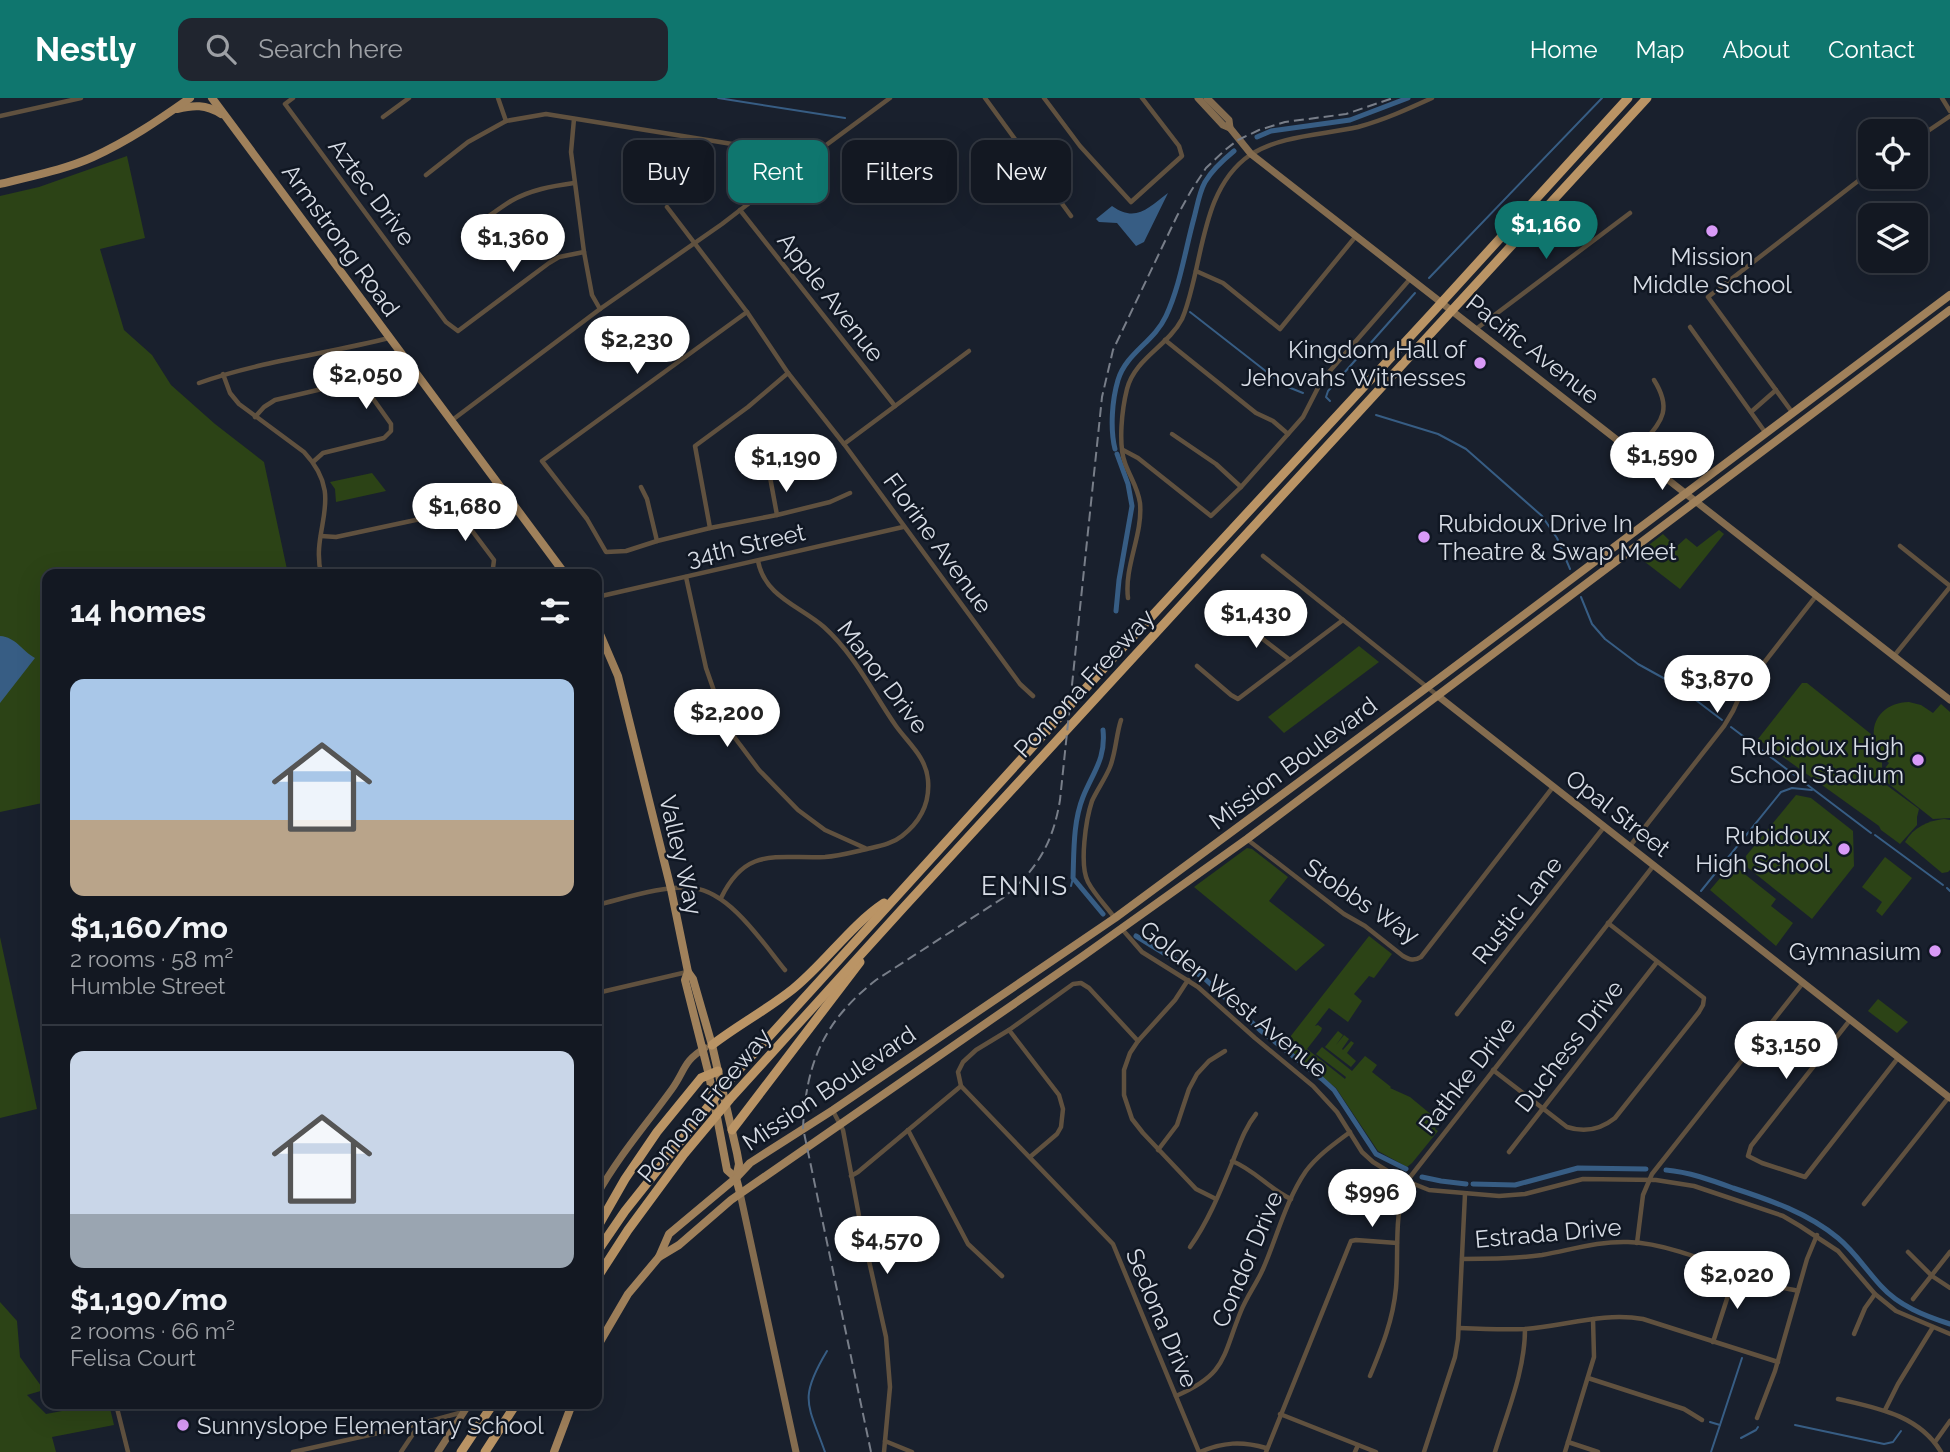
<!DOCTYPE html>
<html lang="en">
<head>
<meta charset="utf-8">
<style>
  body { margin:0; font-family:Raleway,sans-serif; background:#20252f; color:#f1f3f6; height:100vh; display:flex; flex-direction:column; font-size:26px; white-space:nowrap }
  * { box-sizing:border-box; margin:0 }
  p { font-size:23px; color:#9da0a5 }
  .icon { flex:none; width:38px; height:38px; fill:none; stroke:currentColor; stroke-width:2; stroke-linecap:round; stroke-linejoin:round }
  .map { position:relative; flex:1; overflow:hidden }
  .side { position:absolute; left:42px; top:471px; width:560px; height:840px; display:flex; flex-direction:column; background:#131822; border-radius:14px; box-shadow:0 7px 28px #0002,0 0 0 2px #323740 }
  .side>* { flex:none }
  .hud { position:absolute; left:623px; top:42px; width:665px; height:63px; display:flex; gap:14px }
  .tools { position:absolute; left:1858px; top:21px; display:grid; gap:14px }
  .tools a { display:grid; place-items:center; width:70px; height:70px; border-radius:14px; background:#131822; box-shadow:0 7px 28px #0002,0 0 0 2px #323740; font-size:35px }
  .price { position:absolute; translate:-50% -60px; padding:0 16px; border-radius:24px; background:#fff; color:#222; font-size:23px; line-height:46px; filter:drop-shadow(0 2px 4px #0008) }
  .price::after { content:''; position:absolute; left:50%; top:42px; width:21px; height:16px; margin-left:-10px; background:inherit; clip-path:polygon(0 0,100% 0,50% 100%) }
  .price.active { background:#0f766e; color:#fff }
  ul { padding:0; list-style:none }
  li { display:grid; align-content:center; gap:14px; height:371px; padding:0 28px }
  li+li { border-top:2px solid #323740 }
  li span { display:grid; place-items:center; height:217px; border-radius:14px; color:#555 }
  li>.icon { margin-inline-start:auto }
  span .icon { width:126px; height:126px; fill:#fffc; stroke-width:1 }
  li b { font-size:30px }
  h2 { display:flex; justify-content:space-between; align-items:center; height:84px; padding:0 28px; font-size:30px }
  .chip { padding:0 24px; border-radius:14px; background:#131822; box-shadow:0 7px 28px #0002,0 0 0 2px #323740; font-size:24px; line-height:63px }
  .chip.active { background:#0f766e; color:#fff }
  header { display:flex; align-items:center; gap:42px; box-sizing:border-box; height:98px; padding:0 35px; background:#0f766e; color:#fff }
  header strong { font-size:33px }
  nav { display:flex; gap:38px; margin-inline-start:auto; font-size:24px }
  .search { width:490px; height:63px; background:#20252f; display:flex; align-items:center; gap:18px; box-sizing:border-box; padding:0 24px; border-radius:14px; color:#9da0a5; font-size:26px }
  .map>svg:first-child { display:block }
</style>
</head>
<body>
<header>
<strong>Nestly</strong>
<div class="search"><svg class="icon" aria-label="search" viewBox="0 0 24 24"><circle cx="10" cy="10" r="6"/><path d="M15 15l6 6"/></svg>Search here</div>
<nav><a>Home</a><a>Map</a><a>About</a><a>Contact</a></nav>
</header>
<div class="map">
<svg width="1950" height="1354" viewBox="0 0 1950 1354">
  <rect width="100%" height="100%" fill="#19202d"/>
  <g fill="#2c4316">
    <path d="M127,58L145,140L100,151L124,232L152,257L171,287L215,326L264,364L288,476H47V704L0,714V98L39,89Z"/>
    <path d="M372,375L386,393L336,404L335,391L330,384Z"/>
    <path d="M1719,432L1724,436L1680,491L1636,457L1663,436L1676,449L1686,440L1697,449Z"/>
    <path d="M1359,548L1379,564L1284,635L1268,619Z"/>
    <path d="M1802,585H1807L1871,636L1873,648L1871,653L1882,662V669L1874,681L1883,688L1885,686L1919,711L1917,719V727L1900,746L1881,732L1879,728L1758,641Z"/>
    <path d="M1909,604L1921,607L1933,615L1941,606L1950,614V720L1933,721L1879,678L1889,665C1862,642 1872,605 1909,604Z"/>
    <path d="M1796,697L1811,700L1853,733L1854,768L1812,821L1747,769L1746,758Z"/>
    <path d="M1944,721L1950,722V772L1948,774L1942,775L1905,744C1914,729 1927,723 1944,721Z"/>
    <path d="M1247,750L1252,751L1288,779L1269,803L1325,847L1296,873L1194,789Z"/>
    <path d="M1885,759L1912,780L1882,818L1876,813L1882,804L1862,789Z"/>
    <path d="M1732,766L1776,801L1771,808L1793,825L1776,848L1710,792Z"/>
    <path d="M1369,838L1392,856L1374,880L1369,878L1354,896L1362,903L1348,924L1329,910L1315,928L1318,927L1322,930L1321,933L1307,951L1345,981L1346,979L1316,956L1322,949L1352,973L1365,958L1377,967L1372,974L1391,989L1390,990L1410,999L1439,1023L1435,1031L1438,1033L1412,1065L1407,1069L1378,1053L1336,990L1283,948Z"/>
    <path d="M0,839L37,1011L0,1020Z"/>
    <path d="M1878,901L1908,924L1897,935L1868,913Z"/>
    <path d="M1338,933L1343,937L1336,947L1344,937L1349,941L1342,951L1343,952L1351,943L1354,945L1347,955L1356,963L1351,969L1325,949Z"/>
    <path d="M0,1204L17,1223L20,1259L44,1292L27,1297L46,1316L99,1306H109L114,1327L52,1339L56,1354H0Z"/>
  </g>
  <g fill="#375d84">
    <path d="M1168,95L1144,144L1136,148L1117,125L1099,124L1096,121L1112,108C1136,125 1148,110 1168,95Z"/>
    <path d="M0,538C16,539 22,553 35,560L0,605Z"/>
  </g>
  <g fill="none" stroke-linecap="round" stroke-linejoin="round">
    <g stroke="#375d84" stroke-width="2">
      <path d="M718,0L845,20"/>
      <path d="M1429,180L1602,0"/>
      <path d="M1190,214L1272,278L1288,289L1303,295"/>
      <path d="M1330,303L1326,299L1328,293L1415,195"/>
      <path d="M1376,317L1438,336L1466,351L1542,418L1557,440L1570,471"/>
      <path d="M1581,499L1592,526L1605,541L1638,566L1676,587L1722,622"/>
      <path d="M1731,629L1871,735"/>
      <path d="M1875,737L1943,787"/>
      <path d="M1071,788L1073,780"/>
      <path d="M1947,790L1950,793"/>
      <path d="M1701,793L1781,694L1792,690L1812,692"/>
      <path d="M1710,1324L1720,1327L1711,1354"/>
      <path d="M1720,1327L1742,1260"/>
      <path d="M1795,1327L1884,1346L1893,1344L1901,1333"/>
      <path d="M1741,1340L1756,1332L1758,1329"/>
      <path d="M825,1354C808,1306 798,1301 827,1253"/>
    </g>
    <g stroke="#375d84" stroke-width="5">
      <path d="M1257,39L1271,33L1350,22L1408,0"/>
      <path d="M1115,351C1110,331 1112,302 1118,282C1126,255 1154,244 1166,218C1180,188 1185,153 1194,120C1197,109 1199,95 1205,84C1212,72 1223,62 1234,53"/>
      <path d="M1116,513L1119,482L1132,408L1128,386L1117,356"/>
      <path d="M1103,632C1106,661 1093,674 1083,699C1073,724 1074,754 1073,780L1103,816"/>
      <path d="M1136,838L1203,879L1260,932L1322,981L1334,992L1376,1056L1406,1071"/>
      <path d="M1666,1072C1689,1074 1711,1082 1733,1090C1770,1102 1808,1115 1838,1140C1855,1154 1866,1172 1881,1188C1899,1208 1925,1218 1950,1226"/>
      <path d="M1422,1079L1441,1083L1466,1086"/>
      <path d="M1473,1086L1515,1087L1578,1070L1646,1071"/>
    </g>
    <g stroke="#60513f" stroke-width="4.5">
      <path d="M293,0L285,6L446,224L458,233L549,165L559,159L584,154"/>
      <path d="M498,0L506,23"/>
      <path d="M985,0L1071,118"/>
      <path d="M1044,0L1080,48L1131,104L1182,58L1179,48L1142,0"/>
      <path d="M1942,0L1950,13"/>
      <path d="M0,18L81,0"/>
      <path d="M383,19L409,0"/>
      <path d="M574,21L571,54L584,154L592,197L600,211"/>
      <path d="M1916,41L1950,18"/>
      <path d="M426,77L468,44L506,23L546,16L757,50L777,56L791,73"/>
      <path d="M667,109L747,214L788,275L844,346L1020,586L1033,598"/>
      <path d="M740,112L895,308"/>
      <path d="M465,133C481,125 495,113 511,103C530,92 552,88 574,85"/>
      <path d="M1196,173L1223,185L1280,231L1356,138"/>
      <path d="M747,214L542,363L587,421L606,454L626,453L657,443L710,430L777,417L830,404L850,395"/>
      <path d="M1690,229L1765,334"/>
      <path d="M1476,231L1630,115"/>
      <path d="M1165,242L1256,315L1273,323L1288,336"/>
      <path d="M223,276L230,295L239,306L304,354C347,400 310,428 321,476"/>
      <path d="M199,285C261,263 326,256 389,240"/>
      <path d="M1751,314L1776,292"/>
      <path d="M1792,314L1708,199L1871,73"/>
      <path d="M255,319L264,309L275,302L356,283L364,288L391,326V333L384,340L323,355L313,364"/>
      <path d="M451,323L600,211L722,126L791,73L890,0"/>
      <path d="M1172,336L1216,366L1241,389"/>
      <path d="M844,346L969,253"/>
      <path d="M1123,352L1138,360L1211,418L1241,389L1296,327L1303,319L1322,282L1410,181"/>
      <path d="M1635,355C1656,327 1676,317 1654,282"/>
      <path d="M770,379L777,417"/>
      <path d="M641,389L647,401L657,443"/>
      <path d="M710,430L695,348L748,309L788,275"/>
      <path d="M321,438L336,439L453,414L459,417L464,422L494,462L493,470L487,476"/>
      <path d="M1900,448L1950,488"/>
      <path d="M1263,458L1437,597"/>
      <path d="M686,479L706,570L720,610L735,640L759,672L798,712L825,732L865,750"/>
      <path d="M597,499L903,429"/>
      <path d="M1128,500C1124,468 1143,437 1140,405C1138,390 1130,379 1125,365C1118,346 1122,311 1127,291C1135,260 1168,248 1182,221C1187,210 1190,197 1193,185C1204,141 1209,85 1250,57C1281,37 1323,37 1358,29C1384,22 1408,11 1432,0"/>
      <path d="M1238,522L1290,562"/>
      <path d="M1894,558L1950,489"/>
      <path d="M1197,568L1231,597L1238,601L1343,522"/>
      <path d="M46,737L47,740"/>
      <path d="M1248,742L1344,816L1365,828L1403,858C1410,862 1414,863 1421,859L1553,689"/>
      <path d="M1630,748L1724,628L1733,613L1742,593L1816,498"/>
      <path d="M721,800C746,748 777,761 825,759C840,758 853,754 867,751C880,748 892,746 902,738C920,724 930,705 928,682C926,659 909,646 896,628C873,595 855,557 824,529C800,508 765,499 758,463"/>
      <path d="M597,807C626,800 664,787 693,790C730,794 763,845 785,872"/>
      <path d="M1114,819C1106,808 1095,797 1088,784C1079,767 1086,721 1092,703C1097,692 1105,681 1110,669C1116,654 1116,637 1121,622"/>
      <path d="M1122,831L1142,854L1198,889L1255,940L1313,988L1337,1014L1362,1054L1373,1064L1399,1080L1429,1092L1499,1098L1525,1096L1583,1081L1656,1082L1694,1088L1783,1118L1800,1128L1838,1153L1875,1196L1896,1213L1950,1236"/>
      <path d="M1188,882L1175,902L1138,943L1130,955L1124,972V997L1132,1021L1143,1035L1196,1091L1216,1101"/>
      <path d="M597,895L687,874"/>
      <path d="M1457,916L1604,729"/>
      <path d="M1850,922L1751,1048L1748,1058L1762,1065L1805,1079L1898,960"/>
      <path d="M1009,932L1059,997L1063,1011L1061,1029L1057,1036L1030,1059"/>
      <path d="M1493,972L1567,1029C1585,1035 1600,1032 1615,1020L1699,914L1703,907L1704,900L1608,825"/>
      <path d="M961,988L1113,1146L1199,1354"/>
      <path d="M833,1013L843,1032L859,1118L886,1239L890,1289L884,1354"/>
      <path d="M908,1032L968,1146L1002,1178"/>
      <path d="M1158,1052L1177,1027L1189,991L1197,976L1209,963L1225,953"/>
      <path d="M1509,1054L1657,864"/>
      <path d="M1232,1063C1255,1072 1269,1091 1291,1101"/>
      <path d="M851,1078L858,1074L961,988L958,974L963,964L976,952L1009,932L1073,886L1081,885L1089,890L1138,943"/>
      <path d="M1864,1106L1949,999"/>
      <path d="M1637,1145L1643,1097L1652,1076L1802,886"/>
      <path d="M1190,1149C1208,1124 1220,1094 1232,1065C1239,1048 1244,1031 1256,1016"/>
      <path d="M1908,1154L1932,1178L1950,1190"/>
      <path d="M1462,1161C1489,1161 1515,1161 1542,1157C1571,1152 1598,1143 1628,1144C1673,1145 1729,1173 1772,1187C1780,1190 1790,1191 1798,1193"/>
      <path d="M1913,1201L1950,1154"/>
      <path d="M1459,1230C1481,1231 1503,1232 1525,1231C1565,1228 1603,1214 1643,1221L1778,1264"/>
      <path d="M1854,1236L1865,1210L1875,1196"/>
      <path d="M1713,1244L1736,1173"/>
      <path d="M1370,1278C1382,1249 1393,1222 1396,1190C1399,1154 1393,1117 1407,1083L1654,767"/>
      <path d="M1588,1280L1684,1311L1702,1322"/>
      <path d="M1176,1298C1227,1276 1222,1259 1241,1213C1247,1198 1257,1185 1263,1171C1277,1139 1286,1102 1306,1073C1318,1057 1334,1046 1350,1034"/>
      <path d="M1838,1301C1877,1310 1919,1317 1941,1354"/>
      <path d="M116,1306L128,1354"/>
      <path d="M1885,1312L1898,1286L1933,1229"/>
      <path d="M1280,1316L1376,1354"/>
      <path d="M1757,1320L1775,1273L1807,1161L1817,1137"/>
      <path d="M885,1343L912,1354"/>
      <path d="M1568,1344L1598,1354"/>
      <path d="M1935,1344L1950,1323"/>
      <path d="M293,1354L419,1326L463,1314"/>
      <path d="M401,1354L419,1327"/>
      <path d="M1200,1354C1223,1344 1242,1343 1266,1350"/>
      <path d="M1266,1354L1351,1143L1356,1142L1397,1145"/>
      <path d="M1355,1354L1358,1347"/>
      <path d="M1424,1354L1455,1259L1458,1241L1465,1096"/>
      <path d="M1495,1354C1507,1314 1525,1273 1525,1231"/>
      <path d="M1565,1354L1594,1259L1593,1221"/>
    </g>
    <g stroke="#846c4f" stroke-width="7">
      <path d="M1198,0L1223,27L1230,30"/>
      <path d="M1207,0L1229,22L1230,30L1251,56L1950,602"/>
      <path d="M1438,598L1950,1000"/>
      <path d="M740,1095L796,1354"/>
      <path d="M597,1097C618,1059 646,1027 672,991C685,973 683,963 705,950"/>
      <path d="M438,1354L469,1306"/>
    </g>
    <g stroke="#a0815b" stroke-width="8">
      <path d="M212,0L565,476"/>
      <path d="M177,11C193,7 206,6 221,16"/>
      <path d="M0,86C31,78 64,72 93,59C128,43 159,22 190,0"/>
      <path d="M597,529L618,578L671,791L688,874L685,882L709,977L727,1072L736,1080"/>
      <path d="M688,874L693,881L712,947L737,1055L739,1066L736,1080L740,1095"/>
      <path d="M659,1159L679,1147L731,1102L1083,858L1247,741L1950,212"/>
      <path d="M597,1249L628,1196L659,1159L669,1136L736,1080L750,1065L833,1012L1115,820L1437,582L1950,197"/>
      <path d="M554,1354L572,1306"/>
    </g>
    <g stroke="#ba9465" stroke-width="9">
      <path d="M712,947C738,927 768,911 793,891C825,865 851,827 884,805"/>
      <path d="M732,1032L860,864"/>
      <path d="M597,1130L625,1081L657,1034L701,980L718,973"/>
      <path d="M597,1154L625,1113L726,986L1115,558L1432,215L1628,0"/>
      <path d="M597,1180L628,1132L684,1056L730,1001L904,809L1647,0"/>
      <path d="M461,1354L493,1306"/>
      <path d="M485,1354L516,1306"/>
    </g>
    <path stroke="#787e89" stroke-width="2" stroke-dasharray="10 5" stroke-linecap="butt" d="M871,1354L803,1030C806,964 824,923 876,882L1003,800C1037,772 1053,745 1060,702L1099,328L1102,299L1113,252L1177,118L1191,93L1206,70L1225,52L1238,42L1259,32L1285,24L1346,16L1393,0"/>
  </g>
  <g fill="#d99af7" stroke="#101723" stroke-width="2.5">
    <circle cx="1712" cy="133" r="7"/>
    <circle cx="1480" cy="265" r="7"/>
    <circle cx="1424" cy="439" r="7"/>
    <circle cx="1918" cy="662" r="7"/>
    <circle cx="1844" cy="751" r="7"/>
    <circle cx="1935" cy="853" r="7"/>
    <circle cx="183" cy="1327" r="7"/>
  </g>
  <g text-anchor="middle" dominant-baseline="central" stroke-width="5" stroke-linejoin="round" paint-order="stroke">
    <g font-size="24" fill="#d7dce5" stroke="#101723">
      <text transform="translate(372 94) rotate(53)">Aztec Drive</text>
      <text transform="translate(341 142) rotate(54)">Armstrong Road</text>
      <text transform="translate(831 199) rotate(52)">Apple Avenue</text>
      <text transform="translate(1533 251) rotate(38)">Pacific Avenue</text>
      <text transform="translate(938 445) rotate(54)">Florine Avenue</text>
      <text transform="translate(746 447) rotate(-13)">34th Street</text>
      <text transform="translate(883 579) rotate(53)">Manor Drive</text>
      <text transform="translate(1084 585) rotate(-47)">Pomona Freeway</text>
      <text transform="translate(1293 665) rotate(-37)">Mission Boulevard</text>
      <text transform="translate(1618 715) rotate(38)">Opal Street</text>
      <text transform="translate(681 757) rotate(77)">Valley Way</text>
      <text transform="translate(1362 803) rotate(34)">Stobbs Way</text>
      <text transform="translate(1517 812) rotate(-52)">Rustic Lane</text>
      <text transform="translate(1234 901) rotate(39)">Golden West Avenue</text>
      <text transform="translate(1569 948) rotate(-52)">Duchess Drive</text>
      <text transform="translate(1467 977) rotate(-52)">Rathke Drive</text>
      <text transform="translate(829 990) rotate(-34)">Mission Boulevard</text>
      <text transform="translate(704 1007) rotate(-50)">Pomona Freeway</text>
      <text transform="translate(1548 1135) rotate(-5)">Estrada Drive</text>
      <text transform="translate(1247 1161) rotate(-67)">Condor Drive</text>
      <text transform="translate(1162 1220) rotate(67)">Sedona Drive</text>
    </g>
    <g font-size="24" fill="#d7dce5" stroke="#101723" text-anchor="end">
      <text x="1712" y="158" text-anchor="middle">Mission<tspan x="1712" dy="28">Middle School</tspan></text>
      <text x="1466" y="251">Kingdom Hall of<tspan x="1466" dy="28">Jehovahs Witnesses</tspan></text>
      <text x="1438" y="425" text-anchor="start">Rubidoux Drive In<tspan x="1438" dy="28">Theatre &amp; Swap Meet</tspan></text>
      <text x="1904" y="648">Rubidoux High<tspan x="1904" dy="28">School Stadium</tspan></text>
      <text x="1830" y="737">Rubidoux<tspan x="1830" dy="28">High School</tspan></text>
      <text x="1921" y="853">Gymnasium</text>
      <text x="197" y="1327" text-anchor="start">Sunnyslope Elementary School</text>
    </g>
    <g font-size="26" letter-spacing="2" fill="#d7dce5" stroke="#101723">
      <text x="1025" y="788">ENNIS</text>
    </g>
  </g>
</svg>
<div class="tools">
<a><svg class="icon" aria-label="locate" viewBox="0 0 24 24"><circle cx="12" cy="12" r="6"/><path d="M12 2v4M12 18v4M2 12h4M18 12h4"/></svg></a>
<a><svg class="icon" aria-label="layers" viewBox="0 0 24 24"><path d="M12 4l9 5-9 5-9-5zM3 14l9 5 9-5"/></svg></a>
</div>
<b class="price active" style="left:1546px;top:163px">$1,160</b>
<b class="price" style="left:513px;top:176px">$1,360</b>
<b class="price" style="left:637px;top:278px">$2,230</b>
<b class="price" style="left:366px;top:313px">$2,050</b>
<b class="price" style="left:1662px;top:394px">$1,590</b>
<b class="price" style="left:786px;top:396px">$1,190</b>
<b class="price" style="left:465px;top:445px">$1,680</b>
<b class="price" style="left:1256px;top:552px">$1,430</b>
<b class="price" style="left:1717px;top:617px">$3,870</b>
<b class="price" style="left:727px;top:651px">$2,200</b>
<b class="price" style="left:1786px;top:983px">$3,150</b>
<b class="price" style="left:1372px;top:1131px">$996</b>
<b class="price" style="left:887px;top:1178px">$4,570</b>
<b class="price" style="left:1737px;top:1213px">$2,020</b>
<div class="hud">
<a class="chip">Buy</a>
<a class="chip active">Rent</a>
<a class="chip">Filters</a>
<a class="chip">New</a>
</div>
<section class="side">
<h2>14 homes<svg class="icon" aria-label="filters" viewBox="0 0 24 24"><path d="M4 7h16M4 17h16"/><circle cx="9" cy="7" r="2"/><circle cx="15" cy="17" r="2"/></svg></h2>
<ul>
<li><span style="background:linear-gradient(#a9c7e8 65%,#b9a48a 0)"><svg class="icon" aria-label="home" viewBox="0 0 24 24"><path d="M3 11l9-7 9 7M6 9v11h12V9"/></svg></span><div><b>$1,160/mo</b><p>2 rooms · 58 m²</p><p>Humble Street</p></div></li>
<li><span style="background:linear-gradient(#c9d6e8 75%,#9aa5b1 0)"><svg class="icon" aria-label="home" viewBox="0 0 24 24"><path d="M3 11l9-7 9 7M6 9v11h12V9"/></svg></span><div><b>$1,190/mo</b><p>2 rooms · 66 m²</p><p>Felisa Court</p></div></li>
</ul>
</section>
</div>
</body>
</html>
